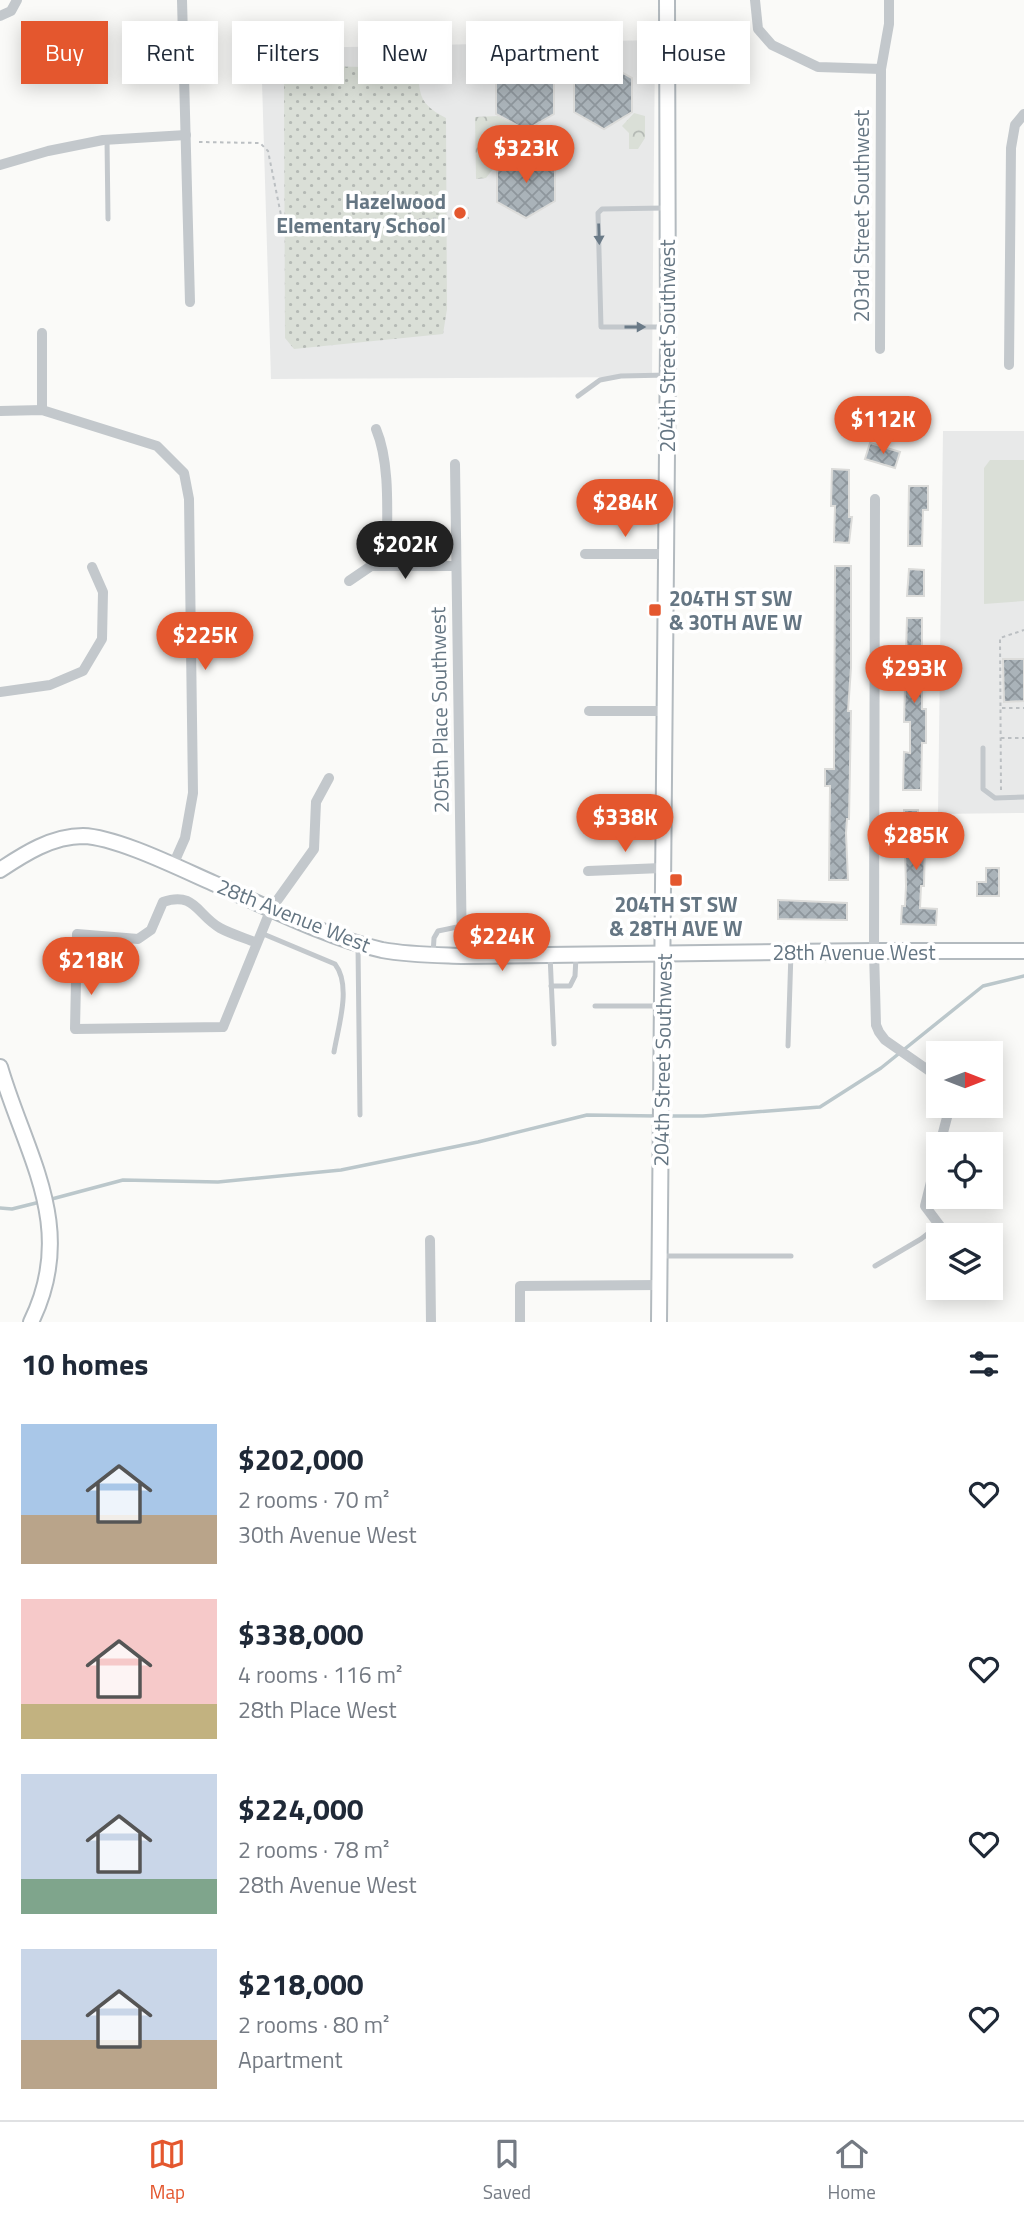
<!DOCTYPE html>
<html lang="en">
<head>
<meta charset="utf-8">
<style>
  body { margin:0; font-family:"Titillium Web",sans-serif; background:#f6f6f7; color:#1f2937; height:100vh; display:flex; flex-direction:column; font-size:26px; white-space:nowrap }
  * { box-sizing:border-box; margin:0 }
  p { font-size:23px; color:#747a83 }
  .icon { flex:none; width:38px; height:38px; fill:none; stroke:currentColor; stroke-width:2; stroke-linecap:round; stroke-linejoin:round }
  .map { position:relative; height:1322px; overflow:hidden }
  .panel { display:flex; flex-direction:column; background:#fff; flex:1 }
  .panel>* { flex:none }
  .hud { position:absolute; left:21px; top:21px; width:984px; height:63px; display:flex; gap:14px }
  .needle { width:46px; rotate:90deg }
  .buttons { position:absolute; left:926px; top:1041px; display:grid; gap:14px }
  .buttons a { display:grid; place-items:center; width:77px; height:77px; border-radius:0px; background:#fff; box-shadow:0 4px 18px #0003; font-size:35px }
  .price { position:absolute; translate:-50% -60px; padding:0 16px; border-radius:24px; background:#e4572e; color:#fff; font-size:23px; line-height:46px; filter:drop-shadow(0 2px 4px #0008) }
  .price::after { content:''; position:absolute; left:50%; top:42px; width:21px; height:16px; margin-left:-10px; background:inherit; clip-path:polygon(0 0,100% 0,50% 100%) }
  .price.current { background:#222; color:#fff }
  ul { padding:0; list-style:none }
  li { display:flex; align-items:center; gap:21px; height:175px; padding:0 21px }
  li span { display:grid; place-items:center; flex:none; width:196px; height:140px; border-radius:0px; color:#555 }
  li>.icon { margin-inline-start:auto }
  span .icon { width:84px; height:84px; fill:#fffc; stroke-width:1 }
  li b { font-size:30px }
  h2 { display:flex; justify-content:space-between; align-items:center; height:84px; padding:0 21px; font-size:30px }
  .pill { padding:0 24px; border-radius:0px; background:#fff; box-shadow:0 4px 18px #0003; font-size:24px; line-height:63px }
  .pill.current { background:#e4572e; color:#fff }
  .tabs { display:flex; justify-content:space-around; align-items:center; height:98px; border-top:2px solid #e0e1e3; background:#fff; font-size:19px; color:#747a83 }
  .tabs a { display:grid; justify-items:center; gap:4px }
  .tabs .current { color:#e4572e }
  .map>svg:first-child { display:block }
</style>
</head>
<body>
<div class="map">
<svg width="1024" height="1322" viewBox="0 0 1024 1322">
  <defs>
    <pattern id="grass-dots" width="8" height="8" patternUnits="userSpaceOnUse" patternTransform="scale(1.75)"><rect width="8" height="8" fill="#dadfd7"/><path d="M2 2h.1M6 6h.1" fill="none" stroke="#b4b9b4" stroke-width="1.8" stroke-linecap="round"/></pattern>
    <pattern id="forest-crowns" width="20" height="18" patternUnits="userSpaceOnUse" patternTransform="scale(1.75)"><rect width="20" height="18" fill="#dadfd7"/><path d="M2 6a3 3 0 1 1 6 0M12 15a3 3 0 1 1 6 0" fill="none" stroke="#b4b9b4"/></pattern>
    <pattern id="building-cross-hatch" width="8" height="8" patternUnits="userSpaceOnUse" patternTransform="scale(1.75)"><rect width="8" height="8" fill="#aab3b9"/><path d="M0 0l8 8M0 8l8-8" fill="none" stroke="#8e969c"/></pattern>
  </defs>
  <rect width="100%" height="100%" fill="#fafaf8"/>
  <g fill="#e8e9e9">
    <path d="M655,40L652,377L271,379L261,49Z"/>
    <path d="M943,431H1024V813L938,814Z"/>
  </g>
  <path fill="url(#grass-dots)" d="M312,66L419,68C418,96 421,105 446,118L447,309L443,334L294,349L285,338L284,68Z"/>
  <g fill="url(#forest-crowns)">
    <path d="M634,113L645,116V138L638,149H629V133L622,126Z"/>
    <path d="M498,116L528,132L523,141L527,149L493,169L486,178L476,179L475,117Z"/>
  </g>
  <path fill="#dadfd7" d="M990,460H1024V601L984,604V468Z"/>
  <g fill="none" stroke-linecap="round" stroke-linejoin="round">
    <g stroke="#bbc7cb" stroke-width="3.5">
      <path d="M665,1116H703L820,1107L881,1068L983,986L1024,976"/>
      <path d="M48,1200L123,1180L218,1182L341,1170L478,1142L587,1115L657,1116"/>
      <path d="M0,1208L12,1209L40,1202"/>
    </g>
  </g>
  <g fill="url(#building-cross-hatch)" stroke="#dcdcda" stroke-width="2">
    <path d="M603,62L632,78V112L604,129L574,112V79Z"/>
    <path d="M524,64L554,80V114L526,130L496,114V80Z"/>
    <path d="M526,151L555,168V201L526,218L497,202V168Z"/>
    <path d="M870,443L900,452L895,468L865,459Z"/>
    <path d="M832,469L849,470V517H852L849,543L834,542L835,506H831Z"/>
    <path d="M909,486H928V510H923L922,546H908Z"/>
    <path d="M835,566H851V668L848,711H851L849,819H847L846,833L848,880H829L830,786H825V769H834Z"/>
    <path d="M909,569L924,570V596H907Z"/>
    <path d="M907,618H922V659H927V673H922V709H926V743H922L921,790H903L904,752L910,753V722H904Z"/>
    <path d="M1003,659H1024V701L1004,702Z"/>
    <path d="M904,810H918V822H928V839H925L924,886H921L920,908L937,909L936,925L901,924L902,906H905L906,886Z"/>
    <path d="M986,868H999V896H977V882H986Z"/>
    <path d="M778,900L847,903V920L778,919Z"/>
  </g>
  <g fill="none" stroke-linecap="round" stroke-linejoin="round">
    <defs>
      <g id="secondary">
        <path d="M0,870C24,854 52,836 83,836C117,837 181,869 213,883C265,906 328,938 382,950C409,955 436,955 462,956L874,951H1024"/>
        <path d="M0,1067C26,1156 78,1227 31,1322"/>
        <path d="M659,1322L668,343L667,0"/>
      </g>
    </defs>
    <use href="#secondary" stroke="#b3babf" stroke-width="18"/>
    <g stroke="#bbbfc2" stroke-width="2" stroke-dasharray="3.5 3.5" stroke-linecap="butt">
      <path d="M199,142L260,143L268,151L282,220L287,222L469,218"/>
      <path d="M1002,708H1024"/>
      <path d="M1001,738H1024"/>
      <path d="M1001,790L1000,638L1024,630"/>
    </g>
    <g stroke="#c3c8cc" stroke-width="5">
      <path d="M107,139L108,219"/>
      <path d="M664,208L602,209L598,213L601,327H665"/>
      <path d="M578,396L600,380L621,376L668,375"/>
      <path d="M983,748V789L995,798L1024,797"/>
      <path d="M261,933L335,964C352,986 338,1027 334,1052"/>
      <path d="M358,946L360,1115"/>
      <path d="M433,955L434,938L438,931L462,926"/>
      <path d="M550,955L554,1044"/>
      <path d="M551,986H570L575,976L576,957"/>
      <path d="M595,1006H660"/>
      <path d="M788,1046L791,952"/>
      <path d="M660,1256H791"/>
      <path d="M875,1266L921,1239L939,1225"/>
    </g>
    <g stroke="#c3c8cc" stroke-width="10">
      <path d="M182,0L190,302"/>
      <path d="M755,0L758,29L772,45L818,67L881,69"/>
      <path d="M0,16L11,11L17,0"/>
      <path d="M0,165L48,151L103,140L186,135"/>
      <path d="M42,333V410"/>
      <path d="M880,349L881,69L889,24V0"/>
      <path d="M1009,365L1011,148L1015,125L1024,114"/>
      <path d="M0,411L42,410L157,446L184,473L189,499L193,793L185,838L173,865"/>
      <path d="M376,429C392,467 386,524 387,566"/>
      <path d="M455,464L462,956"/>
      <path d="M875,499L874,951L876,1025L879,1032L885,1040L938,1077"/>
      <path d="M585,554H665"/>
      <path d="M349,581L371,566H456"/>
      <path d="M0,692L50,685L83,671L102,639L103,592L92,567"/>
      <path d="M589,711H663"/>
      <path d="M588,871L662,868"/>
      <path d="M257,943C245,938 231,934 220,928C197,915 195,891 163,902L151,930L138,939L77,934L75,1029L223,1027L271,909L314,849L316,802L329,778"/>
      <path d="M940,1144L950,1106"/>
      <path d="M938,1154L925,1206L943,1230"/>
      <path d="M430,1240L431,1322"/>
      <path d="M520,1322V1286L659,1285"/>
    </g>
    <use href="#secondary" stroke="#fff" stroke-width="14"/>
  </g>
  <defs><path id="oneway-solid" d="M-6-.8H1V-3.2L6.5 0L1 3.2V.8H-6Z" transform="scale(1.75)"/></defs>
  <g fill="#6a7a87">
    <use href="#oneway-solid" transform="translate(599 234) rotate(88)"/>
    <use href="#oneway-solid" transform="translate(635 327)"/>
  </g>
  <g fill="#e4572e" stroke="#fff" stroke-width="2.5">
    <circle cx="460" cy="213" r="7"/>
    <rect x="648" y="603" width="14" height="14" rx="3.5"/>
    <rect x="669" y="873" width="14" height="14" rx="3.5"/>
  </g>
  <g text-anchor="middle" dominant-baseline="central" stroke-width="7" stroke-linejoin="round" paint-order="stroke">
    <g font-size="21" font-weight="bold" fill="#657683" stroke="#fff" text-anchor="end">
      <text x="446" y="201">Hazelwood<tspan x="446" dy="24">Elementary School</tspan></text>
      <text x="669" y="598" text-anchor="start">204TH ST SW<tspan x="669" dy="24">&amp; 30TH AVE W</tspan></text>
      <text x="676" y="904" text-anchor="middle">204TH ST SW<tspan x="676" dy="24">&amp; 28TH AVE W</tspan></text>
    </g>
    <g font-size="21" fill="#657683" stroke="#fff">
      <text transform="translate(861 216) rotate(-90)">203rd Street Southwest</text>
      <text transform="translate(667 346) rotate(-90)">204th Street Southwest</text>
      <text transform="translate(439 710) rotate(-91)">205th Place Southwest</text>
      <text transform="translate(294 915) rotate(22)">28th Avenue West</text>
      <text x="854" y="952">28th Avenue West</text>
      <text transform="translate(662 1060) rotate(-89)">204th Street Southwest</text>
    </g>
  </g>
</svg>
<div class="buttons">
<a><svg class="needle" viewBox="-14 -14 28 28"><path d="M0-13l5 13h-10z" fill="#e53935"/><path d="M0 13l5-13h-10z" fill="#747a83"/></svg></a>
<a><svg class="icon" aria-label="locate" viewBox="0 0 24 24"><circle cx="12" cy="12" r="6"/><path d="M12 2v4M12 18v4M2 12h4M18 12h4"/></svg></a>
<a><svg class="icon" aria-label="layers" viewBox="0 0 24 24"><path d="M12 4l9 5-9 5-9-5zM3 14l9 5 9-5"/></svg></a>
</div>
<b class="price" style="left:526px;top:185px">$323K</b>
<b class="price" style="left:883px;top:456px">$112K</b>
<b class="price" style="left:625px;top:539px">$284K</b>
<b class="price current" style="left:405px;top:581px">$202K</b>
<b class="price" style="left:205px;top:672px">$225K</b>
<b class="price" style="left:914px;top:705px">$293K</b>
<b class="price" style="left:625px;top:854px">$338K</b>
<b class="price" style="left:916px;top:872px">$285K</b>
<b class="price" style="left:502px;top:973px">$224K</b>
<b class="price" style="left:91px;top:997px">$218K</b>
<div class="hud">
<a class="pill current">Buy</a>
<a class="pill">Rent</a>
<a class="pill">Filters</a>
<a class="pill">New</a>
<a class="pill">Apartment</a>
<a class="pill">House</a>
</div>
</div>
<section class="panel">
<h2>10 homes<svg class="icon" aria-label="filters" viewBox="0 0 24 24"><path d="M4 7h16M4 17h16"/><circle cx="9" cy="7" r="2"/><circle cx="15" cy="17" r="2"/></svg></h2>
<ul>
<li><span style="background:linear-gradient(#a9c7e8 65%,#b9a48a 0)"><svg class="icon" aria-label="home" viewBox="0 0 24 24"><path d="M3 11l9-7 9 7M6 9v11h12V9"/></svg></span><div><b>$202,000</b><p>2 rooms · 70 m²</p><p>30th Avenue West</p></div><svg class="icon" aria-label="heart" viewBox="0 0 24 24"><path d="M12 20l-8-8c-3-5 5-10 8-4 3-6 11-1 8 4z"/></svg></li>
<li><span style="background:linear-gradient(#f6c9c9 75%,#c2b280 0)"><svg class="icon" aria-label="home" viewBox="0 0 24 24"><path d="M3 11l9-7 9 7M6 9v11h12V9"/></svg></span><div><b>$338,000</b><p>4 rooms · 116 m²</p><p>28th Place West</p></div><svg class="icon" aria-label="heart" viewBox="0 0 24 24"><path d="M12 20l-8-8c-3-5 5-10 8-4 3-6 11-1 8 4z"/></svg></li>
<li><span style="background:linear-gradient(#c9d6e8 75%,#7fa58c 0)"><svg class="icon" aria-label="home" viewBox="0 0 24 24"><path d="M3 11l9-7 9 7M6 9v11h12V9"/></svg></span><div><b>$224,000</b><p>2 rooms · 78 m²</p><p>28th Avenue West</p></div><svg class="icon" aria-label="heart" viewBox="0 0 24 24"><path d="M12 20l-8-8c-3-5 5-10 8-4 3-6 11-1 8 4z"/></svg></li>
<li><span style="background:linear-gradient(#c9d6e8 65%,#b9a48a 0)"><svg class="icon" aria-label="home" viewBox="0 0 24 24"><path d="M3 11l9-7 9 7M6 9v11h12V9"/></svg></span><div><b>$218,000</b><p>2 rooms · 80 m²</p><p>Apartment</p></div><svg class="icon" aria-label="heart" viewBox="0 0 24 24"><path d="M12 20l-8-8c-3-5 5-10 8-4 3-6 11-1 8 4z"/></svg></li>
</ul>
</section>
<nav class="tabs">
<a class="current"><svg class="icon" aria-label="map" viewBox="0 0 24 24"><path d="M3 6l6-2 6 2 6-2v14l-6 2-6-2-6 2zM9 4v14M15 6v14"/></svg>Map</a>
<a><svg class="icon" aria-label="saved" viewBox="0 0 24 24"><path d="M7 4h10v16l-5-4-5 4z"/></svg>Saved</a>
<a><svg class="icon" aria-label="home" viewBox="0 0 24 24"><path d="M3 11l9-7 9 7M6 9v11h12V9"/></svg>Home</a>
</nav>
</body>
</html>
